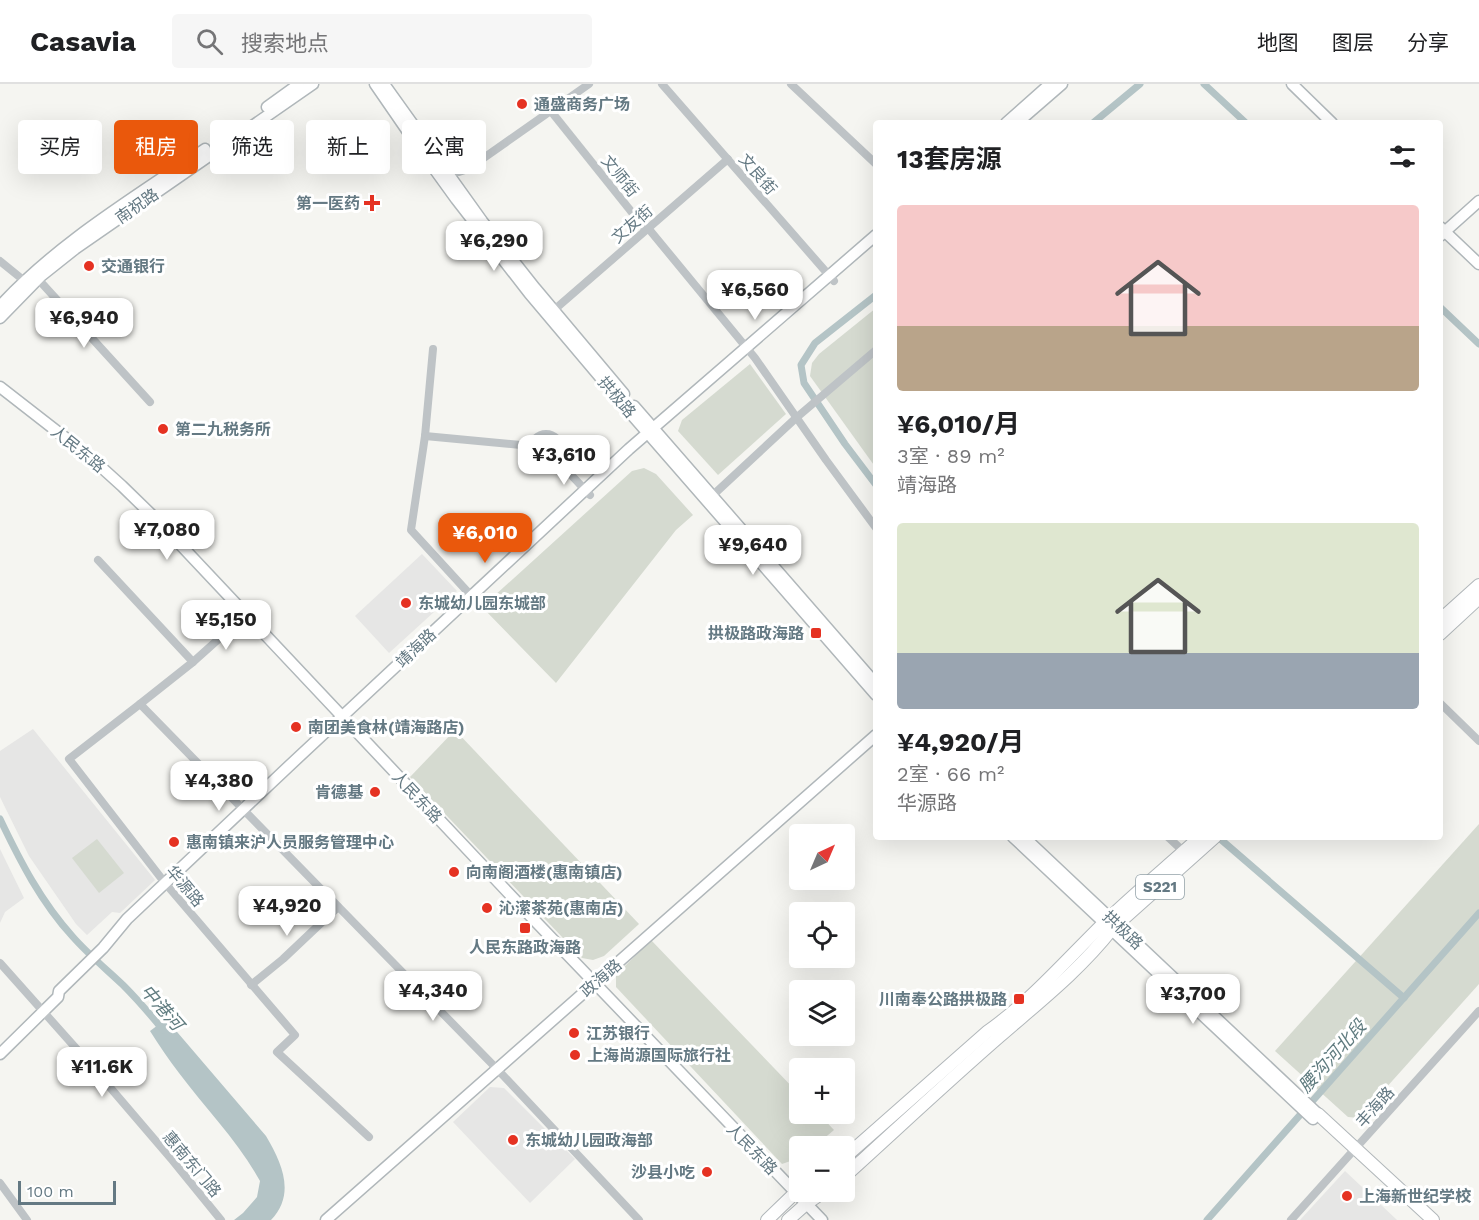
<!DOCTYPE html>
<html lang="zh">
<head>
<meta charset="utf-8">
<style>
  body { margin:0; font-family:"Work Sans","Noto Sans SC",sans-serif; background:#f6f6f6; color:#202124; height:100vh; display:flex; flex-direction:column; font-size:22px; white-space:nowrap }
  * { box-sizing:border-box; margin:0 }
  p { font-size:20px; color:#757577 }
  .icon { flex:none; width:33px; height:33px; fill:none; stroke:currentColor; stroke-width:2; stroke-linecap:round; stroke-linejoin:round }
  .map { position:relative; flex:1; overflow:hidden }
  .drawer { position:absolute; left:873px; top:36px; width:570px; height:720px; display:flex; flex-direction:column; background:#fff; border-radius:6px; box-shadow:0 6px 24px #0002 }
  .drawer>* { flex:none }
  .top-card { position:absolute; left:18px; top:36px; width:570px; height:54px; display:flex; gap:12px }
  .needle { width:39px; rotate:44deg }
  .buttons { position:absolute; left:789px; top:740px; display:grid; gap:12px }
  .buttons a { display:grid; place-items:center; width:66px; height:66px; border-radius:6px; background:#fff; box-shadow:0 6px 24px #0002; font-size:30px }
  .scale { position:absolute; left:18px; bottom:15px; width:98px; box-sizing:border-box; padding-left:6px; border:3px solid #647983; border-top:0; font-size:16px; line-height:21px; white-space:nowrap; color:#647983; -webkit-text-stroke:4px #fff; paint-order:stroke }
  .price { position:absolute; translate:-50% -51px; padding:0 14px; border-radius:12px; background:#fff; color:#222; font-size:20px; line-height:39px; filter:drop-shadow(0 2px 3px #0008) }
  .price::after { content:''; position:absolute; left:50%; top:36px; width:18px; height:14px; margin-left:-9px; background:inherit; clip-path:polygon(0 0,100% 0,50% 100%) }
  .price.current { background:#ea580c; color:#fff }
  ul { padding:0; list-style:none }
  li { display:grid; align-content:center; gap:12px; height:318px; padding:0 24px }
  li span { display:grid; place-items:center; height:186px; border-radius:6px; color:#555 }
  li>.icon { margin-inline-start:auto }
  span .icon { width:108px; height:108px; fill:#fffc; stroke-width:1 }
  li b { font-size:26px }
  h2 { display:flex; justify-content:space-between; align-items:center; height:72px; padding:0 24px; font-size:26px }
  .chip { padding:0 21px; border-radius:6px; background:#fff; box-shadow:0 6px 24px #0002; font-size:21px; line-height:54px }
  .chip.current { background:#ea580c; color:#fff }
  header { display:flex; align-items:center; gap:36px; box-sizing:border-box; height:84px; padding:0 30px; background:#fff; border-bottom:2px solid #e0e0e0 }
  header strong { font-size:28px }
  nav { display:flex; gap:33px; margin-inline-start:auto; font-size:21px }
  .search { width:420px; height:54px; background:#f6f6f6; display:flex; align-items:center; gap:15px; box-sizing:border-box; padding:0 21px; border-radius:6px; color:#757577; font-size:22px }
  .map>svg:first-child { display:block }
</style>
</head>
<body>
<header>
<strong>Casavia</strong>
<div class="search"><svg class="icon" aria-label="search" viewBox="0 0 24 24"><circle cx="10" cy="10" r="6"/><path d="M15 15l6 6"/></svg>搜索地点</div>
<nav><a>地图</a><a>图层</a><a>分享</a></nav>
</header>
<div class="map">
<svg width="1479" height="1136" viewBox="0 0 1479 1136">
  <rect width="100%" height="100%" fill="#f5f5f1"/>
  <g fill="#e6e6e5">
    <path d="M422,470L457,507L389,569L355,532Z"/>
    <path d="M33,645L155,796L120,829L112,828L87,851L76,840L29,772L0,713V667Z"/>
    <path d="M0,765L24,814L5,828L0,839Z"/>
    <path d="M490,1003L504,1004L575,1075L530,1119L453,1038Z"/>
    <path d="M1345,1087L1397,1136H1300Z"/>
  </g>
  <g fill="#d5dad0">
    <path d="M876,224V384L810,292L812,279L819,270Z"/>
    <path d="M750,280L786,330L718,391L678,347L682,336Z"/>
    <path d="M644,384L656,390L693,431L676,446L556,599L482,523L632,387Z"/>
    <path d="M455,646L639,840L604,872L593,876L582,874L410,693Z"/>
    <path d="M1479,740V900L1359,1034L1348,1033L1275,967Z"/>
    <path d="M97,755L124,789L99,809L72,774Z"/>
    <path d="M651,856L799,1010L800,1029H818L834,1046L815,1062H800L799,1074L782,1080L616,903V891Z"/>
  </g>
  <path fill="#b4c4c6" d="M166,935L266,1052C282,1079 296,1110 271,1136H234L243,1129L257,1113L260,1097C238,1057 206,1025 179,989C169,976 159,961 150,947Z"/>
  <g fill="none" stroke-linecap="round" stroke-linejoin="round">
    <g stroke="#b4c4c6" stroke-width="7">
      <path d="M1204,0L1246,39"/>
      <path d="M1093,39L1140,0"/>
      <path d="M876,211L815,259L801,281L804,299L845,360L876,401"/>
      <path d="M1440,223L1479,260"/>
      <path d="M0,735C20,777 41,818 73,853C88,870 106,885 123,901C137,915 150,930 163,946"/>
      <path d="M1218,753L1404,914"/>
      <path d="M1207,1136L1479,829"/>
    </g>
    <defs>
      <g id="secondary">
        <path d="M375,0L417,61L456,115L529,209L632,331L876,611"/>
        <path d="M384,0L482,137L535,204L624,310"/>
        <path d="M1292,0L1332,39"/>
        <path d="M267,23L299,0"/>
        <path d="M1006,39L1050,0"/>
        <path d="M1017,39L1062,0"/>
        <path d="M1440,143L1479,180"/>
        <path d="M1440,152L1479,117"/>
        <path d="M0,222C59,158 134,114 205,65"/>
        <path d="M0,234L41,192L75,165L313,0"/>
        <path d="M0,303L90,373L122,402L159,438L516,817L822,1136"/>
        <path d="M634,322L876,600"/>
        <path d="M1013,753L1313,1035"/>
        <path d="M1024,753L1318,1030"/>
        <path d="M0,970L58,913L59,907L103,864L127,835L288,683L629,365L876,151"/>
        <path d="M326,1136L876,651"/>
      </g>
      <g id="primary">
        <path d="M1440,536L1479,501"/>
        <path d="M1440,550L1479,514"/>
        <path d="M1318,1030L1433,1136"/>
        <path d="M844,1074L987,948C1031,917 1066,876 1104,839C1135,809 1168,782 1200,753"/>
        <path d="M844,1093C896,1046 947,998 1000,952C1039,918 1080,886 1112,845L1215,753"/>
        <path d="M767,1136L795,1109L800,1107"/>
        <path d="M788,1136L806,1120L825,1107"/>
      </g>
    </defs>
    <use href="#secondary" stroke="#b0b7ba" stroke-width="13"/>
    <use href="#primary" stroke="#b1b7ba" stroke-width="14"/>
    <g stroke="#bec3c6" stroke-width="8">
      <path d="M662,0L834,197"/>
      <path d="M791,0L876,80"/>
      <path d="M550,26L646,146"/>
      <path d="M447,89L459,88L468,85L589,0"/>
      <path d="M648,144L755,274L826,376L876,444"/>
      <path d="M0,177L27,199"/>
      <path d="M38,195L150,318"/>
      <path d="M554,226L728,75"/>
      <path d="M433,265L425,352L411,446L476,517"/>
      <circle cx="546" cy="365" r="15"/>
      <path d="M425,352L531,362"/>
      <path d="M556,375L590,411"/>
      <path d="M712,412L796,334L876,266"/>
      <path d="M98,476L193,578L140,620L498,986L639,1136"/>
      <path d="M193,578L241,535"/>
      <path d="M1440,619L1479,657"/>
      <path d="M140,620L69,675L165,799L295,951L277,968L369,1053"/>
      <path d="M1168,753L1183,767"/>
      <path d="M0,879L90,980L173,1077L221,1136"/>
      <path d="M251,901L283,875L338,823"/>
      <path d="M0,1099L27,1136"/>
      <path d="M1291,1136L1479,927"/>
    </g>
    <use href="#secondary" stroke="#fff" stroke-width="10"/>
    <use href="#primary" stroke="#fff" stroke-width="12"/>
  </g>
  <g fill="#e53222" stroke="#fff" stroke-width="2">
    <circle cx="522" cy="20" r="6"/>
    <path d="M369 110h6v6h6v6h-6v6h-6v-6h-6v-6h6z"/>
    <circle cx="89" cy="182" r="6"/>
    <circle cx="163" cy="345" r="6"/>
    <circle cx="406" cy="519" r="6"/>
    <rect x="810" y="543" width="12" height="12" rx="3"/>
    <circle cx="296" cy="643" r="6"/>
    <circle cx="375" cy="708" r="6"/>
    <circle cx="174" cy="758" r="6"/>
    <circle cx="454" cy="788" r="6"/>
    <circle cx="487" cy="824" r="6"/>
    <rect x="519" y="838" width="12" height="12" rx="3"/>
    <rect x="1013" y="909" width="12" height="12" rx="3"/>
    <circle cx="574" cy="949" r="6"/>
    <circle cx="575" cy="971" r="6"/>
    <circle cx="513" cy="1056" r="6"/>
    <circle cx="707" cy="1088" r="6"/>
    <circle cx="1347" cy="1112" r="6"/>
  </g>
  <g text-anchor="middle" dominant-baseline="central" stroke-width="6" stroke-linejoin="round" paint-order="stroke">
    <rect fill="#fff" stroke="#92a1a8" stroke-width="1.5" x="1136" y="791" width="48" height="24" rx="4.5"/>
    <g font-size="15" font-weight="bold" fill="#647983">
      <text x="1160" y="803">S221</text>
    </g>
    <g font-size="16" font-weight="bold" fill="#647983" stroke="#fff" text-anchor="start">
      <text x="534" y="20">通盛商务广场</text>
      <text x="360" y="119" text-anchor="end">第一医药</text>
      <text x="101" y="182">交通银行</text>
      <text x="175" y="345">第二九税务所</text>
      <text x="418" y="519">东城幼儿园东城部</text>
      <text x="804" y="549" text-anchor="end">拱极路政海路</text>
      <text x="308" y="643">南团美食林(靖海路店)</text>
      <text x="363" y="708" text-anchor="end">肯德基</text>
      <text x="186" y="758">惠南镇来沪人员服务管理中心</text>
      <text x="466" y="788">向南阁酒楼(惠南镇店)</text>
      <text x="499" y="824">沁潆茶苑(惠南店)</text>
      <text x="525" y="863" text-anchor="middle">人民东路政海路</text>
      <text x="1007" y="915" text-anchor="end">川南奉公路拱极路</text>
      <text x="586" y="949">江苏银行</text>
      <text x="587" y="971">上海尚源国际旅行社</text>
      <text x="525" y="1056">东城幼儿园政海部</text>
      <text x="695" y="1088" text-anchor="end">沙县小吃</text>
      <text x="1359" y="1112">上海新世纪学校</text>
    </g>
    <g font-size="16" fill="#647983" stroke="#fff">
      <text transform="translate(758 90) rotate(49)">文良街</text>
      <text transform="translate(620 92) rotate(51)">文师街</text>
      <text transform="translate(137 122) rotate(-35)">南祝路</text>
      <text transform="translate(632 140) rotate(-41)">文友街</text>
      <text transform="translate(617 313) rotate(50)">拱极路</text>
      <text transform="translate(78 365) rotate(39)">人民东路</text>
      <text transform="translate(416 564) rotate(-43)">靖海路</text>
      <text transform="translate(417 713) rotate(47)">人民东路</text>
      <text transform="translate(185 802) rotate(50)">华源路</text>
      <text transform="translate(1123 846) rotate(43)">拱极路</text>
      <text transform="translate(601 894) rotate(-41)">政海路</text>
      <text transform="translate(1375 1023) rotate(-48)">丰海路</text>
      <text transform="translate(752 1065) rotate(46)">人民东路</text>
      <text transform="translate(192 1080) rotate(50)">惠南东门路</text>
    </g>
    <g font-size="18" font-style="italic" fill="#5f7b7f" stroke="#fff">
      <text transform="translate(162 923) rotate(49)">中港河</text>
      <text transform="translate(1332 972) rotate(-48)">腰沟河北段</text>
    </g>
  </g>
</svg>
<div class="buttons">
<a><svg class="needle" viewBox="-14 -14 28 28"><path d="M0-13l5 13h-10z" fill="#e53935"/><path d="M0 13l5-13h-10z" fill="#757577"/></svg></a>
<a><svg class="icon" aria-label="locate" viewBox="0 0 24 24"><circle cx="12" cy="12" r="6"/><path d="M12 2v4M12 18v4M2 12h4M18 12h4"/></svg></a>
<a><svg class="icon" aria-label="layers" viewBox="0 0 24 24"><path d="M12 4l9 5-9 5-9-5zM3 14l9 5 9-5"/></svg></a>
<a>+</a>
<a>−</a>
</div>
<div class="scale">100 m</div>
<b class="price" style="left:494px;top:188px">¥6,290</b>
<b class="price" style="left:755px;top:237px">¥6,560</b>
<b class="price" style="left:84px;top:265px">¥6,940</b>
<b class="price" style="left:564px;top:402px">¥3,610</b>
<b class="price" style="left:167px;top:477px">¥7,080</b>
<b class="price current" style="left:485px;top:480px">¥6,010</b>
<b class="price" style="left:753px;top:492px">¥9,640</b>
<b class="price" style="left:226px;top:567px">¥5,150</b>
<b class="price" style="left:219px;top:728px">¥4,380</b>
<b class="price" style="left:287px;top:853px">¥4,920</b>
<b class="price" style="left:433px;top:938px">¥4,340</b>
<b class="price" style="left:1193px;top:941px">¥3,700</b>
<b class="price" style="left:102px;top:1014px">¥11.6K</b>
<div class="top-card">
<a class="chip">买房</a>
<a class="chip current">租房</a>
<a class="chip">筛选</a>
<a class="chip">新上</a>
<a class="chip">公寓</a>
</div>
<section class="drawer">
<h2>13套房源<svg class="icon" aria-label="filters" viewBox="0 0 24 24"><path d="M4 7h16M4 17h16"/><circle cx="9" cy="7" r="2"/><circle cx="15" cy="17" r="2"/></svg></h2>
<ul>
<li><span style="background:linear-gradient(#f6c9c9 65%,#b9a48a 0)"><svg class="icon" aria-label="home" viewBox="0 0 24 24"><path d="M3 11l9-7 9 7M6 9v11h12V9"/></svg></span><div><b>¥6,010/月</b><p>3室 · 89 m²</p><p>靖海路</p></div></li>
<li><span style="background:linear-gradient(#dfe7d0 70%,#9aa5b1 0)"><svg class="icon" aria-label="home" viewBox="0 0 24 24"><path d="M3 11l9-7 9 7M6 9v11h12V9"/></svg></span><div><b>¥4,920/月</b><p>2室 · 66 m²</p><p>华源路</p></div></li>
</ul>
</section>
</div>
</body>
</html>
